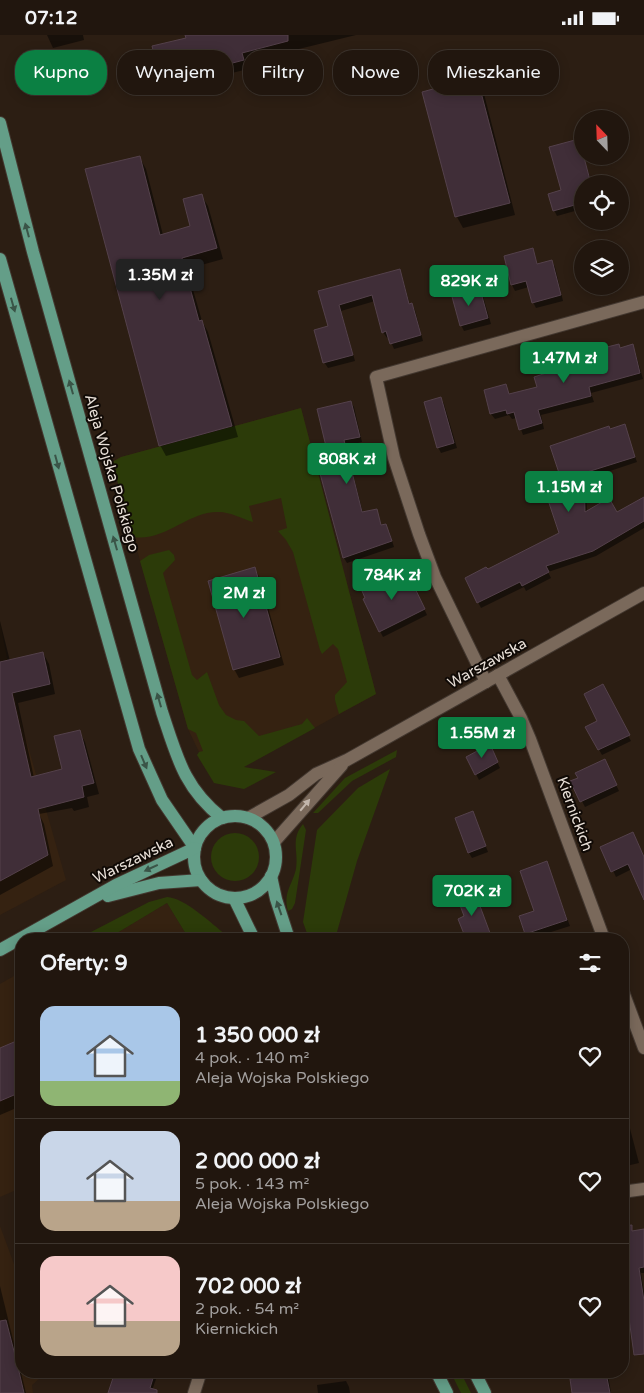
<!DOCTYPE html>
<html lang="pl">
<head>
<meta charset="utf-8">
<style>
  body { margin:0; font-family:"Varela Round",sans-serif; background:#2d231c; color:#f1f3f6; height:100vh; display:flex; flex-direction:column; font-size:19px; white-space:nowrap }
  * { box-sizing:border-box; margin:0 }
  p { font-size:16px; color:#a29f9e }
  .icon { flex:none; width:28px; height:28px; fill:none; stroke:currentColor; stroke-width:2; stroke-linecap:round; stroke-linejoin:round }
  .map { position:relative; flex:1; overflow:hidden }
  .panel { position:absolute; left:15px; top:898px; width:614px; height:445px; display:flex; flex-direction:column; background:#21160e; border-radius:20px; box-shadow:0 2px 12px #0003,0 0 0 1px #3e352e }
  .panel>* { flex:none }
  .banner { position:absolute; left:15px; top:15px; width:615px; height:45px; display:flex; gap:10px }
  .needle { width:32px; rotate:337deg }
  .controls { position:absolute; left:574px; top:75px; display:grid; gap:10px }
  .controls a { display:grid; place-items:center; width:55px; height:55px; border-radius:50%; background:#21160e; box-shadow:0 2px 12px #0003,0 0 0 1px #3e352e; font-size:25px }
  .price { position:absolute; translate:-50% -42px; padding:0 11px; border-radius:5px; background:#0b8043; color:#fff; font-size:16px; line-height:32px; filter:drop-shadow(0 1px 2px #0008) }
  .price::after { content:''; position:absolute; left:50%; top:30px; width:15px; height:11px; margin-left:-8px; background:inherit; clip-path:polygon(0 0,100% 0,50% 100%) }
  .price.active { background:#222; color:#fff }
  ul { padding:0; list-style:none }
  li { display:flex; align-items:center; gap:15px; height:125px; padding:0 25px }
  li+li { border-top:1px solid #3e352e }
  li span { display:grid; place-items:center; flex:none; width:140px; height:100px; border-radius:15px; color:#555 }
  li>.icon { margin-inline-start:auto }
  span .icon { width:60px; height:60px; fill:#fffc; stroke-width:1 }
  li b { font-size:21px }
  h2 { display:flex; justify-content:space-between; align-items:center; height:60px; padding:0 25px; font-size:21px }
  .pill { padding:0 18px; border-radius:20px; background:#21160e; box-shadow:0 2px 12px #0003,0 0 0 1px #3e352e; font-size:18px; line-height:45px }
  .pill.active { background:#0b8043; color:#fff }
  .status { display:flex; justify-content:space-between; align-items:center; height:35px; padding:0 25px; background:#21160e; direction:ltr }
  .status svg { height:14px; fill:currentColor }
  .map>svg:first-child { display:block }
</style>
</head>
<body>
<div class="status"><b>07:12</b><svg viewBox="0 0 49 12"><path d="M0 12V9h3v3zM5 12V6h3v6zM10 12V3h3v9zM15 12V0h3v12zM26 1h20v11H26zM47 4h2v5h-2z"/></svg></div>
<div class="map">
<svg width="644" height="1358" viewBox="0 0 644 1358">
  <rect width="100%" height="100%" fill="#2c1e13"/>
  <g fill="#352211">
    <path d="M301,373L376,659L214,748L188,694L112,427L121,422Z"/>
    <path d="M0,587L16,669L66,845L0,880Z"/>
    <path d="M167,868L189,904H107Z"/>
    <path d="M21,937V1153L0,1162V949Z"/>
    <path d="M0,1191L21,1248V1336H48L32,1350L33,1358H0Z"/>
  </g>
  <g fill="#2c3b09">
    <path d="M301,373L376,659L339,679L335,665V660L347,647L338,614L333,609L322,619L320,615L293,517L286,505L278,496L287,493L281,463L249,471L253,487C243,484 230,477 219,477C188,476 165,507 133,502L112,427L121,422Z"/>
    <path d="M169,515L174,520L175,525L163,538L192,640L197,645L207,637L219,670L226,680L236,685L244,686L259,701L302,689L307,683L315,693L244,732L276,737L244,754L214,748L197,720L199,717L203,716L196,698L188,694L140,526L149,520Z"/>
    <path d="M397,715L396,722L352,746L318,778H313L345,743Z"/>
    <path d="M390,734L357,826L335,904H309L303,887L317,795L358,753Z"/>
    <path d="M303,789L306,795L295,868L292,874L288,876C283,857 292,851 296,834C299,816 290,805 303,789Z"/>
    <circle cx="235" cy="822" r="24"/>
    <path d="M167,862C185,863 211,888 226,900L227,904H189L167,868L107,904H95L89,898L149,867Z"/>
    <path d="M450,1336H460L471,1358H461Z"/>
  </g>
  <g fill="#0007">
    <path d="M47,0H83L84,5L53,13Z"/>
    <path d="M186,0H356L246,27L248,34L232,38L228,32L166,48L160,38L187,4Z"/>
    <path d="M476,44L483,55L515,180L463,193L457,182L424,57Z"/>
    <path d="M575,106L582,117L592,149H582V174L557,181L554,175L562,156Z"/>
    <path d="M140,123L146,134L163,200L192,192L201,160L208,171L223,224L187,234L202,286L208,297L238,402L166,421L160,410Z"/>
    <path d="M532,215L538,230L552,226L555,232L563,266L536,273L533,267L529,252L515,256L512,250L505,222Z"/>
    <path d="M399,235L402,241L410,270H412L415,275L423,306L394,314L389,302L387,303L383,297L375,266L341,276L355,326L328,333L324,327L330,292L320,257Z"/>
    <path d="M467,255L469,259L480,256L483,261L491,289L464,296L461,290Z"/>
    <path d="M619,310L621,314L632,311L635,316L643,344L591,358L594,367L541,380L544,394L523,400L517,383L512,384L509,380L495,384L491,379L485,356L506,351L510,360L538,353L572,330Z"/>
    <path d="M441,363L444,369L457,413L441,418L438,412Z"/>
    <path d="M351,367L354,372L362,407L346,411L363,478L376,475L382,491L385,490L389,496L394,512L347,528L344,523L319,432L331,429Z"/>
    <path d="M624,391L637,427L586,444L587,477L616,479L644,464V493L596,521L548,537L551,543L526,556L524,552L481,573L478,567L487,536L561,499V439L610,395Z"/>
    <path d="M255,534L260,543L284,630L239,643L234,634Z"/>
    <path d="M405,545L412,548L427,580L383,602L380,596Z"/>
    <path d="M0,586L10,626L43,618L49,629L55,659L18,668L34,743L64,735L79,696L85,707L99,759L87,762L89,772L74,776L72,773L39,779L44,789L53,831L0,860Z"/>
    <path d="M602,651L631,706L602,720L587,693L599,687Z"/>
    <path d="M492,716L500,733L479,745L476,739Z"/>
    <path d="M607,731L619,756L585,772L572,747Z"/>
    <path d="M473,778L488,817L472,823L469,818Z"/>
    <path d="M602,812L644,823V849L632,834L616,842Z"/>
    <path d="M546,828L570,891L529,904L526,899L536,877Z"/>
    <path d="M476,863L492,904H467L466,882Z"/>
    <path d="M21,984V992L18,986Z"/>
    <path d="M21,1005V1071L0,1080V1015Z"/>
    <path d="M622,1063L639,1128L622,1132Z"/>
    <path d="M644,1195V1238H641L644,1257V1274L622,1277V1203Z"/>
    <path d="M0,1251L26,1358H0Z"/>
    <path d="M116,1336H159L151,1358H109Z"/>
    <path d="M606,1339L609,1345L611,1358H573Z"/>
    <path d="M346,1346L349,1352L350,1358H318L317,1350Z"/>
  </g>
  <g fill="#402e38" stroke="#54414b">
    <path d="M185,0H288V6L242,18L244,25L225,30L223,23L159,39L152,11L186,3Z"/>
    <path d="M477,42L510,168L455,182L422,57Z"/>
    <path d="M575,105L577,112L581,111L591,149H582V168L553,176L548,159L561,155L549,112Z"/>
    <path d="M140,121L160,200L190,191L183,164L202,159L217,213L182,223L199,286L202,285L232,391L159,411L85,134Z"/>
    <path d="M533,213L537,229L552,225L561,260L532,268L526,246L511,250L504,221Z"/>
    <path d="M400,234L409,269L412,268L421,300L390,309L386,296L382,298L372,260L339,270L353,320L323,328L314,295L328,291L318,256Z"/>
    <path d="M467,254L468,258L480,254L488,283L460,291L451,258Z"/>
    <path d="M619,309L620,313L633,309L640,338L589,352L591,361L538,375L542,388L519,395L514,377L507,379L506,375L490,379L484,355L506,349L509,359L537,352L534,342L571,330L569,324L603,315V313Z"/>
    <path d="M441,362L454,408L437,413L424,367Z"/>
    <path d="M351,366L360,402L344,405L362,477L377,474L381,490L386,489L392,506L343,523L318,431L330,428L317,374Z"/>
    <path d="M625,389L635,422L584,438L585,477L609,463L617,477L644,462V486L593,516L546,531L549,537L522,551L520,547L477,568L465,543L486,532L488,534L559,498L541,444L559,438L550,411L609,391L610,394Z"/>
    <path d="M255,532L280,622L233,635L208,546Z"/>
    <path d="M401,537L405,544L409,541L425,574L379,597L363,564L365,563L362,556Z"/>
    <path d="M43,617L50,649L12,658L31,742L62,734L54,701L80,695L94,748L82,751L84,762L38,774L48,820L0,846V627Z"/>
    <path d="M603,649L630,700L598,715L585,692L597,686L584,659Z"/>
    <path d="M490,709L498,727L475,740L466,722Z"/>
    <path d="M605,724L617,750L580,767L570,746L578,743L575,738Z"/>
    <path d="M473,776L486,811L468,818L455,783Z"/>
    <path d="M633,797L644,822V865L628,829L611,837L600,812Z"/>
    <path d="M547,826L567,885L525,899L519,881L534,876L520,836Z"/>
    <path d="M474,855L490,898L476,904H466L458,884L464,881L457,862Z"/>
    <path d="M21,1004V1057L0,1066V1013Z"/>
    <path d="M632,1190V1196L644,1194V1232L639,1233L644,1266V1319L634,1320L628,1276L622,1277V1191Z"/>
    <path d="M6,1285L17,1328L24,1358H0V1286Z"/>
    <path d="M123,1336H142L154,1340L150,1353L157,1355V1358H108L114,1340L121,1343Z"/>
    <path d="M606,1338L610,1358H572L570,1344Z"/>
  </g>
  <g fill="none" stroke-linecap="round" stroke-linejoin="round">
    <defs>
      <g id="street">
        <path d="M498,640L521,683L530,704L604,904"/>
        <path d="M486,647L435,542L419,499L394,423L376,342L644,267"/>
        <path d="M622,954L644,1013"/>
        <path d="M622,1157L644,1154"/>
      </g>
      <g id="secondary">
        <path d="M248,783L289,760L316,739L347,725L644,558"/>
        <path d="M274,807L342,730"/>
        <path d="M194,1358L201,1336"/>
      </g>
      <g id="primary">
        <path d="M0,88L33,217L162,677C177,722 184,753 222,783"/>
        <path d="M0,224L139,714L162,765L195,813"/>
        <circle cx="235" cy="822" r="41"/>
        <path d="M271,841L276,864L289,904"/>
        <path d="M108,861L159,848L201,845"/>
        <path d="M234,863L254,904"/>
        <path d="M0,915L116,850L195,813"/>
        <path d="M436,1336L447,1358"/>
        <path d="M474,1336L485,1358"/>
      </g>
    </defs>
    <use href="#street" stroke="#433830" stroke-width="14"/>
    <use href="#secondary" stroke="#433830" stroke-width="14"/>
    <use href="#primary" stroke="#433830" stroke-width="14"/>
    <use href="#street" stroke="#7a695b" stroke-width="12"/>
    <use href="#secondary" stroke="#7a695b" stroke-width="12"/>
    <use href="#primary" stroke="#649e88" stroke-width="12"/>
  </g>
  <defs><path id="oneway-solid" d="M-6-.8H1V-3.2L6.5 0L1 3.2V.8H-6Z" transform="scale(1.25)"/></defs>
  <g fill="#3a5447">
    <use href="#oneway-solid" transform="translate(27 195) rotate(-105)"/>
    <use href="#oneway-solid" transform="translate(13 270) rotate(74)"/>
    <use href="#oneway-solid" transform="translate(71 352) rotate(-106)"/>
    <use href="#oneway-solid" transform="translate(57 427) rotate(75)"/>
    <use href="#oneway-solid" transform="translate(115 508) rotate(-106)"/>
    <use href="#oneway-solid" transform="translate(159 665) rotate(-106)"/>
    <use href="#oneway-solid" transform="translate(144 727) rotate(67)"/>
    <use href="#oneway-solid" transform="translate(151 833) rotate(155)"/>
    <use href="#oneway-solid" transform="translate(279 873) rotate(-109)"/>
  </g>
  <use fill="#c2b6ac" href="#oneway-solid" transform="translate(305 770) rotate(-50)"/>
  <g text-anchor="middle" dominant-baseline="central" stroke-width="4" stroke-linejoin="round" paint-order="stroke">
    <g font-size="15" fill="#e9e0d8" stroke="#100a06">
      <text transform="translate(112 438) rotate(74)">Aleja Wojska Polskiego</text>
      <text transform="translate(487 628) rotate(-29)">Warszawska</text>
      <text transform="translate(575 779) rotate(70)">Kiernickich</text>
      <text transform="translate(133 825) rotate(-26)">Warszawska</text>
    </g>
  </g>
</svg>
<div class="controls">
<a><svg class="needle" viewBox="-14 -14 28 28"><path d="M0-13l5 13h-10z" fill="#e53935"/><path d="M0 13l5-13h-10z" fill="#a29f9e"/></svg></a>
<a><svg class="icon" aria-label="locate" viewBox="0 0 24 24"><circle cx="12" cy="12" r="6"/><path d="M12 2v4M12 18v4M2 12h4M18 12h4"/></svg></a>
<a><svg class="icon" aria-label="layers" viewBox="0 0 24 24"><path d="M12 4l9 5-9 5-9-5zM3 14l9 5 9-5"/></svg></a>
</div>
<b class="price active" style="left:160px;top:266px">1.35M zł</b>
<b class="price" style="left:469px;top:272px">829K zł</b>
<b class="price" style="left:564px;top:349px">1.47M zł</b>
<b class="price" style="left:347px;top:450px">808K zł</b>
<b class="price" style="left:569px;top:478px">1.15M zł</b>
<b class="price" style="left:392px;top:566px">784K zł</b>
<b class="price" style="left:244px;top:584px">2M zł</b>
<b class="price" style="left:482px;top:724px">1.55M zł</b>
<b class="price" style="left:472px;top:882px">702K zł</b>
<div class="banner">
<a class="pill active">Kupno</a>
<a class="pill">Wynajem</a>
<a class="pill">Filtry</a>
<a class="pill">Nowe</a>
<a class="pill">Mieszkanie</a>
</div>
<section class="panel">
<h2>Oferty: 9<svg class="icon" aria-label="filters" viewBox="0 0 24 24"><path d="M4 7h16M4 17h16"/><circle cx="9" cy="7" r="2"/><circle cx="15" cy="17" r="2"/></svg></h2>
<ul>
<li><span style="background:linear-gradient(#a9c7e8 75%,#8fb573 0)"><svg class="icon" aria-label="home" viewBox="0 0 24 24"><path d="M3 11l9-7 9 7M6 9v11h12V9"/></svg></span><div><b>1 350 000 zł</b><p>4 pok. · 140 m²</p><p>Aleja Wojska Polskiego</p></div><svg class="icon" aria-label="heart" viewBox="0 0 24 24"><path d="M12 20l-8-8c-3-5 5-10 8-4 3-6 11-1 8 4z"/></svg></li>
<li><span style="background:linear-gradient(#c9d6e8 70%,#b9a48a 0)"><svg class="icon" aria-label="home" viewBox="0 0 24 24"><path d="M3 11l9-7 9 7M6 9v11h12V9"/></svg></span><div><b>2 000 000 zł</b><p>5 pok. · 143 m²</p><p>Aleja Wojska Polskiego</p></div><svg class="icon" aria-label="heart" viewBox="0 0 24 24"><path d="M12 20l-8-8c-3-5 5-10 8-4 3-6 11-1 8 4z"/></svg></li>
<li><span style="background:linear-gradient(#f6c9c9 65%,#b9a48a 0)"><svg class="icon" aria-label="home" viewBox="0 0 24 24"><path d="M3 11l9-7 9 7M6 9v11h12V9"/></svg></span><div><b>702 000 zł</b><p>2 pok. · 54 m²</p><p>Kiernickich</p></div><svg class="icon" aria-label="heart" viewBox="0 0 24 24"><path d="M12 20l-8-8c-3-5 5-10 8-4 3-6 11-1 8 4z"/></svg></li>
</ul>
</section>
</div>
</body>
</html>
